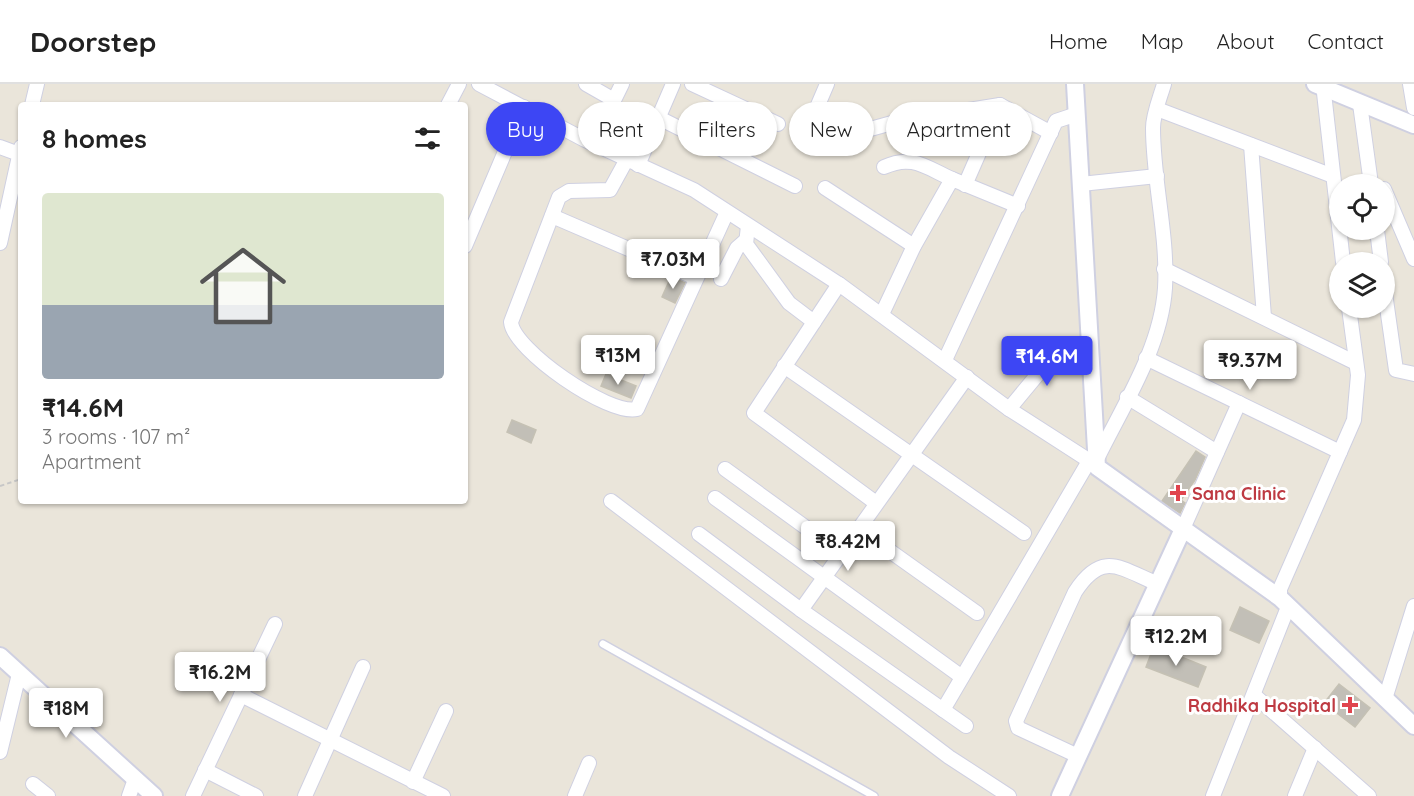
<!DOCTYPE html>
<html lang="en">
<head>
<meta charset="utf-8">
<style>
  body { margin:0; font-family:Quicksand,sans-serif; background:#f2f2f2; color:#222; height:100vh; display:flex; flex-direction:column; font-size:22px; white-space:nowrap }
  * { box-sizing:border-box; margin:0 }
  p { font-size:20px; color:#767676 }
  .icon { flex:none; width:33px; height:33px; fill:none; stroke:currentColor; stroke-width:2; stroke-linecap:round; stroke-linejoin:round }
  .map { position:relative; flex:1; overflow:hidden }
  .details { position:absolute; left:18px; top:18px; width:450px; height:402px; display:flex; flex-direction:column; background:#fff; border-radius:6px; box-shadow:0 2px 4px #0004 }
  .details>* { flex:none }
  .hud { position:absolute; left:486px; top:18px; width:570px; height:54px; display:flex; gap:12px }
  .fabs { position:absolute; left:1329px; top:90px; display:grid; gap:12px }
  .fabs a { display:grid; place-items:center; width:66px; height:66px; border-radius:50%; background:#fff; box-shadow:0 2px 4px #0004; font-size:30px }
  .price { position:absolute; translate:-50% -51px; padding:0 14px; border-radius:6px; background:#fff; color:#222; font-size:20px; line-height:39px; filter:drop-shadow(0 2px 3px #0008) }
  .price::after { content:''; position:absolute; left:50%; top:36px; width:18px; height:14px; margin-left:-9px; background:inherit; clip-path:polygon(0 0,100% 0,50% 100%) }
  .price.active { background:#3d46f4; color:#fff }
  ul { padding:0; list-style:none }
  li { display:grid; align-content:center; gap:12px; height:318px; padding:0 24px }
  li+li { border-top:2px solid #e0e0e0 }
  li span { display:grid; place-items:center; height:186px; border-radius:6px; color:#555 }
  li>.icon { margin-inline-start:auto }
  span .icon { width:108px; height:108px; fill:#fffc; stroke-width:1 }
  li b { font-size:26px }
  h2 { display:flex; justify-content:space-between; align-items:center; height:72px; padding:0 24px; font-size:26px }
  .tag { padding:0 21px; border-radius:27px; background:#fff; box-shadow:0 2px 4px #0004; font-size:21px; line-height:54px }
  .tag.active { background:#3d46f4; color:#fff }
  header { display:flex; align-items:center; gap:36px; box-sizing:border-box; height:84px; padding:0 30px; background:#fff; border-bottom:2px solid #e0e0e0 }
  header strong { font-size:28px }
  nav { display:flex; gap:33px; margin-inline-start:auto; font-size:21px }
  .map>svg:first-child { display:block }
</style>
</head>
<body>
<header>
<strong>Doorstep</strong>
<nav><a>Home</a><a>Map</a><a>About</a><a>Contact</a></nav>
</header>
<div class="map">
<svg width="1414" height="712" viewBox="0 0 1414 712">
  <rect width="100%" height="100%" fill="#eae5da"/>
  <g fill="#c2bfb7" stroke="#c5c1b4" stroke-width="1.5">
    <path d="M671,193L685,199L675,219L662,213Z"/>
    <path d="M606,290L636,302L631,314L601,302Z"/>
    <path d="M512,336L536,346L531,359L507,348Z"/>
    <path d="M1196,367L1205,373L1195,396L1181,416L1185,419L1180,429L1162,417Z"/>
    <path d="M1240,523L1269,537L1259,559L1230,546Z"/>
    <path d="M1154,562L1206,583L1198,603L1146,583Z"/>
    <path d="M1339,600L1370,624L1355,643L1324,619Z"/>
  </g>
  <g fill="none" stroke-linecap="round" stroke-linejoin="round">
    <defs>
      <path id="service" d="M603,560L874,712"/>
      <g id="minor">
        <path d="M479,0L585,56L694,106L839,200L1009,325L1096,381"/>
        <path d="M586,0L614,16"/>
        <path d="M692,0L778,40"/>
        <path d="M827,0L812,35V41L849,51L899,37L1000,21L1051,49"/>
        <path d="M1323,0L1343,178"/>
        <path d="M1410,0L1414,24"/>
        <path d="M1360,20L1371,100"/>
        <path d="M32,21L37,0"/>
        <path d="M448,21L459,0"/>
        <path d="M1157,25L1333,92"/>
        <path d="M659,34L795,102"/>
        <path d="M593,59L622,0"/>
        <path d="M1251,61L1264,233"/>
        <path d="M0,63L19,70"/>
        <path d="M627,75L610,106L569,107L559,113L511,238C513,266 609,332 637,325L727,128"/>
        <path d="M638,81L673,0"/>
        <path d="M884,83C912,70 925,83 952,95"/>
        <path d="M1081,100L1157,92"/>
        <path d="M965,101L1000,21"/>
        <path d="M825,104L914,162"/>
        <path d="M1384,105L1414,175"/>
        <path d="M552,132L696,194"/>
        <path d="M748,142L746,160L789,219L814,238"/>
        <path d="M1377,146L1381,178"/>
        <path d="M0,159L21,63"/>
        <path d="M465,162L524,23"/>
        <path d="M1164,185L1356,279"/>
        <path d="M721,195L737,164L745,157"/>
        <path d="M839,200L754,329L876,419"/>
        <path d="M1384,202L1396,286L1414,290"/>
        <path d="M882,230L914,162L952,95L1018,122"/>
        <path d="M1146,274L1340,368"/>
        <path d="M945,276L1056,37L1077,30"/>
        <path d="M784,282L1024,449"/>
        <path d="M1127,313L1217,368"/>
        <path d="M1009,325L1043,284L1048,266"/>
        <path d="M1096,377C1122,323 1161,265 1165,204C1168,151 1153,97 1153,44C1153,30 1160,14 1164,0"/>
        <path d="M725,385L841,469"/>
        <path d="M715,414L962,593"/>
        <path d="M611,417L949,673L1009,712"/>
        <path d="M859,445L977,529"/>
        <path d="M1182,447L1239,319"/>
        <path d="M699,450L801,526"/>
        <path d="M1280,514V505L1354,336L1358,291L1349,224"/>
        <path d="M241,611L443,712"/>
        <path d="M1254,611L1369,712"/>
        <path d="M1385,615L1414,522"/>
        <path d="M943,626L1089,377"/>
        <path d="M966,642L801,526L967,293"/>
        <path d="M0,668L19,590"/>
        <path d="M1078,672L1018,644L1016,637L1075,508C1102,466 1120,484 1158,500"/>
        <path d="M205,686L256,712"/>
        <path d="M413,698L446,627"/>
        <path d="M33,700L48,712"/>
        <path d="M129,712L135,695"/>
        <path d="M193,712L275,540"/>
        <path d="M305,712L363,583"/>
        <path d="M575,712L589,679"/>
        <path d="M1213,712L1288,523"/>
        <path d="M1295,712L1315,664"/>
      </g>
      <g id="tertiary">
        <path d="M1075,0L1097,383L1280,514L1414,642"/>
        <path d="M1315,0L1414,41"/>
        <path d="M0,572L154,712"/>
        <path d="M1060,712L1182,447"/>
      </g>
    </defs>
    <use href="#service" stroke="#cfd0e1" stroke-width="10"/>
    <use href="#minor" stroke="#cfd0e1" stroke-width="16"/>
    <use href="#tertiary" stroke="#cfd0e1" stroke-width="20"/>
    <path stroke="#c7c7c7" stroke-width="2" stroke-dasharray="4.5 3" stroke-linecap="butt" d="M0,402L21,395"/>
    <use href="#service" stroke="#fff" stroke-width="7"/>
    <use href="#minor" stroke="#fff" stroke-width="14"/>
    <use href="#tertiary" stroke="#fff" stroke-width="16"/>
  </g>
  <g fill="#e0444e" stroke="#fff" stroke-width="2">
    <path d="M1175 400h6v6h6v6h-6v6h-6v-6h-6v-6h6z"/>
    <path d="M1347 612h6v6h6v6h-6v6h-6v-6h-6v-6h6z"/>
  </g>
  <g text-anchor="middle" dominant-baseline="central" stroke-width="6" stroke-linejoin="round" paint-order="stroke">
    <g font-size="18" font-weight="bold" fill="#be3a42" stroke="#fff" text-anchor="start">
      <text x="1192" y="409">Sana Clinic</text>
      <text x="1336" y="621" text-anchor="end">Radhika Hospital</text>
    </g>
  </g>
</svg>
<div class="fabs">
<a><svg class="icon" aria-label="locate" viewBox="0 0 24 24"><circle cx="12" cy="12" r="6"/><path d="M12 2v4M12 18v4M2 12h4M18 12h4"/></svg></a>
<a><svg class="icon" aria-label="layers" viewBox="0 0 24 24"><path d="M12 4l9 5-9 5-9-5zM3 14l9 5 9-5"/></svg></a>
</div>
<b class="price" style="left:673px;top:206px">₹7.03M</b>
<b class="price" style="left:618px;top:302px">₹13M</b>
<b class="price active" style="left:1047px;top:303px">₹14.6M</b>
<b class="price" style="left:1250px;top:307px">₹9.37M</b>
<b class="price" style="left:848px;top:488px">₹8.42M</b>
<b class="price" style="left:1176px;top:583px">₹12.2M</b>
<b class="price" style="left:220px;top:619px">₹16.2M</b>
<b class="price" style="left:66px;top:655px">₹18M</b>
<div class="hud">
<a class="tag active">Buy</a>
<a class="tag">Rent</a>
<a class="tag">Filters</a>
<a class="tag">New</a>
<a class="tag">Apartment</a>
</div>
<section class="details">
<h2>8 homes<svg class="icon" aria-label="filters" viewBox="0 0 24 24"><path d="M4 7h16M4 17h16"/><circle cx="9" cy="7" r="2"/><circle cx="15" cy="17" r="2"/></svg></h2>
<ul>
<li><span style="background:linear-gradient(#dfe7d0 60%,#9aa5b1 0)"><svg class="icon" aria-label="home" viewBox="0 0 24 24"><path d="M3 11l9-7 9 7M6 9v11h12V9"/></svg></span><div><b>₹14.6M</b><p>3 rooms · 107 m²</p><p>Apartment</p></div></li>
</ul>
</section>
</div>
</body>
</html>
